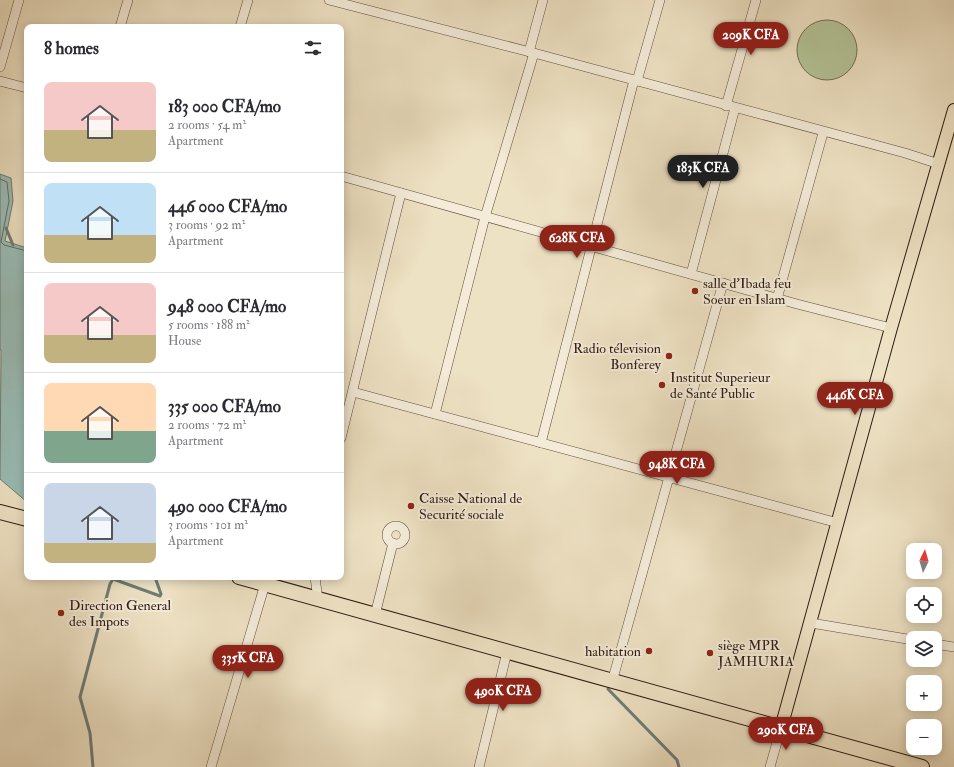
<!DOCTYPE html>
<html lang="en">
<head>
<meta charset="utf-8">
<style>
  body { margin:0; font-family:"IM FELL Double Pica",serif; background:#f7f7f7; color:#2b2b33; height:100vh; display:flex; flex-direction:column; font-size:15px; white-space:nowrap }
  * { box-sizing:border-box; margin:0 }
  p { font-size:13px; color:#7c7c81 }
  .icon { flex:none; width:22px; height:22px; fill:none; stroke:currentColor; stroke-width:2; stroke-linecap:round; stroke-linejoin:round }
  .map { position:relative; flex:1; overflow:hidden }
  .drawer { position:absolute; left:24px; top:24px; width:320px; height:556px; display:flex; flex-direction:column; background:#fff; border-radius:8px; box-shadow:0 2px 10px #0003 }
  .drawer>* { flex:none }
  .needle { width:26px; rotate:5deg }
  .fabs { position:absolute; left:906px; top:543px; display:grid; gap:8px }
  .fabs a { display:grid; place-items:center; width:36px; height:36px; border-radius:8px; background:#fff; box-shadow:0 2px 10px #0003; font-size:20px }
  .price { position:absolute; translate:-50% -34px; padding:0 9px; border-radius:14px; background:#8f2418; color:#fff; font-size:13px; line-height:26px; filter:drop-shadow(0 1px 2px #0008) }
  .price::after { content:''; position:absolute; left:50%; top:24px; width:12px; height:9px; margin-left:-6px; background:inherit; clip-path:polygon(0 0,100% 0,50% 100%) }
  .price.current { background:#222; color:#fff }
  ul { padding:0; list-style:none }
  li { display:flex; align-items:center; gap:12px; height:100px; padding:0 20px }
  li+li { border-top:1px solid #e1e1e2 }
  li span { display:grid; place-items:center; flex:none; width:112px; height:80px; border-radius:8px; color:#555 }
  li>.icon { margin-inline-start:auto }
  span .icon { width:48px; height:48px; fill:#fffc; stroke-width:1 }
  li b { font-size:17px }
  h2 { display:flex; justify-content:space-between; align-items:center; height:48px; padding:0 20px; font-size:17px }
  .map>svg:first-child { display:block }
</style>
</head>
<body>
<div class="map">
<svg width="954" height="767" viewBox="0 0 954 767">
  <rect width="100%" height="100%" fill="#eee2c4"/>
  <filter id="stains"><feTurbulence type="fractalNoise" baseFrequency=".005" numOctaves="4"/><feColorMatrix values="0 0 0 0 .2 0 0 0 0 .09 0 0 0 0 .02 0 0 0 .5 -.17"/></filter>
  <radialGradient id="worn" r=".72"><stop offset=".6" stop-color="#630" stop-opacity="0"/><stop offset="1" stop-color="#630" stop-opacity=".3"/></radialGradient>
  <circle fill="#b4c498" stroke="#727056" cx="827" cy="50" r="30"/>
  <path fill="#99bdb7" stroke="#6f7c75" d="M0,174L11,178L13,201L5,241L27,248V502L0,479L1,351L0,349Z"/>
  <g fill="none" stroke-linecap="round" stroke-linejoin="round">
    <path stroke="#646c65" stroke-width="1" d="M0,179L7,182L9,201L1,242L4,245L27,251"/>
    <g stroke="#6f7c75" stroke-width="3">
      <path d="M6,228L13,245"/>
      <path d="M608,689L677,760L679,767"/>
      <path d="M93,767L90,733L80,697L110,584L113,579L160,596L161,594L156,580L157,577"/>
    </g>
    <defs>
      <g id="minor">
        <path d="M329,0L534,53L905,153L939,164"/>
        <path d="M120,27L128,0"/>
        <path d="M240,27L248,0"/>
        <path d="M529,52L543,0"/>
        <path d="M0,67L19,0"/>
        <path d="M0,81L27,88"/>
        <path d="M637,81L660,0"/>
        <path d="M726,106L756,0"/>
        <path d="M341,176L797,304L891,328"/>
        <path d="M691,274L735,108"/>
        <path d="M777,299L823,133"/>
        <path d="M353,392L838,523"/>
        <path d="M435,414L485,217L534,53"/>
        <path d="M341,438L401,193"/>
        <path d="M541,443L634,80"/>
        <circle cx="396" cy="535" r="9"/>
        <path d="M315,577L318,600"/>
        <path d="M375,615L393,543"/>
        <path d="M811,623L913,640"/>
        <path d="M935,644L954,647"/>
        <path d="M612,682L723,283"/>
        <path d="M211,767L265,584"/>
        <path d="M479,767L507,652"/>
        <path d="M770,767L781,728"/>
      </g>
      <path id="major" d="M781,728L891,328L954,110"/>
      <g id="highway">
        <path d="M0,512L27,519"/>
        <path d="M239,577L922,767"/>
      </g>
    </defs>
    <use href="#minor" stroke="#5f4d3f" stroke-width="10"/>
    <use href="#major" stroke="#2f1b13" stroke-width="14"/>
    <use href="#highway" stroke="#2f1b13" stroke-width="16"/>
    <use href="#minor" stroke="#f4ecd9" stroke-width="9"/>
    <use href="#major" stroke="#eee2c4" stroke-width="12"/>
    <use href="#highway" stroke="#eee2c4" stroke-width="14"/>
  </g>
  <g fill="#8f2418" stroke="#f4ecd9" stroke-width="1.5">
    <circle cx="695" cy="291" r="4"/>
    <circle cx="669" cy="356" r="4"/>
    <circle cx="662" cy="385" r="4"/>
    <circle cx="411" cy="506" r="4"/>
    <circle cx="61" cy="613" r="4"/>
    <circle cx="649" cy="651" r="4"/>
    <circle cx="710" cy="653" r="4"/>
  </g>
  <g text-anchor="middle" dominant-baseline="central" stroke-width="4" stroke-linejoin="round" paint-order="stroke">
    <g font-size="14" fill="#2f1b13" stroke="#f4ecd9" text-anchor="start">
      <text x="703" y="283">salle d'Ibada feu<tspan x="703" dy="16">Soeur en Islam</tspan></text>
      <text x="661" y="348" text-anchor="end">Radio télevision<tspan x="661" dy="16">Bonferey</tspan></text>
      <text x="670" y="377">Institut Superieur<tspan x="670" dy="16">de Santé Public</tspan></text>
      <text x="419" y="498">Caisse National de<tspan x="419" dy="16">Securité sociale</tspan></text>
      <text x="69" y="605">Direction General<tspan x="69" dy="16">des Impots</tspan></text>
      <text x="718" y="645">siège MPR<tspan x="718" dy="16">JAMHURIA</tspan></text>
      <text x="641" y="651" text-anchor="end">habitation</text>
    </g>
  </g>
  <rect width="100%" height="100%" filter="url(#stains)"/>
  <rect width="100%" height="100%" fill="url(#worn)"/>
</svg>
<div class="fabs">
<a><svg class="needle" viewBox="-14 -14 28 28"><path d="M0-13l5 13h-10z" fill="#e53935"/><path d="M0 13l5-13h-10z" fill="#7c7c81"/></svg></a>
<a><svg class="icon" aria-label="locate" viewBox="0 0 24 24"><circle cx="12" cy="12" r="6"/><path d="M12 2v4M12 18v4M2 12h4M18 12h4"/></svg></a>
<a><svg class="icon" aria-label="layers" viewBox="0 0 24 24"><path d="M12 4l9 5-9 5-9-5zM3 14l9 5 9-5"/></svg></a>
<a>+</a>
<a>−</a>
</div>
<b class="price" style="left:751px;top:56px">209K CFA</b>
<b class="price current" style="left:703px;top:189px">183K CFA</b>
<b class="price" style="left:577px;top:259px">628K CFA</b>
<b class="price" style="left:855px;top:416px">446K CFA</b>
<b class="price" style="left:677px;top:485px">948K CFA</b>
<b class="price" style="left:248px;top:679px">335K CFA</b>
<b class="price" style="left:503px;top:712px">490K CFA</b>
<b class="price" style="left:786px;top:751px">290K CFA</b>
<section class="drawer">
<h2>8 homes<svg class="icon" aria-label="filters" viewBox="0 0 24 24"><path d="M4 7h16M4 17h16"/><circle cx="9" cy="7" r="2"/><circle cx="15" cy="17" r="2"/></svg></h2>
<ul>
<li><span style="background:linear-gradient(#f6c9c9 60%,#c2b280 0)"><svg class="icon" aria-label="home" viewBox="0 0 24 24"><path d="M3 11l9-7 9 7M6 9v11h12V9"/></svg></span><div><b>183 000 CFA/mo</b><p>2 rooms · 54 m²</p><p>Apartment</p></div></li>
<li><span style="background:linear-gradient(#bfe0f5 65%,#c2b280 0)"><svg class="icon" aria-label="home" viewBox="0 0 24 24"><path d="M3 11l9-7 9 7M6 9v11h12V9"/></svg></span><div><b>446 000 CFA/mo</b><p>3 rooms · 92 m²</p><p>Apartment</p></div></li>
<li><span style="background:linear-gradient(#f6c9c9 65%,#c2b280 0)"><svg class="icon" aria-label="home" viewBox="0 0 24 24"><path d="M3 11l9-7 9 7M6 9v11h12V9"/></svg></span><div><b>948 000 CFA/mo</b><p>5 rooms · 188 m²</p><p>House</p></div></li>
<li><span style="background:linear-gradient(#ffd9b3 60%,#7fa58c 0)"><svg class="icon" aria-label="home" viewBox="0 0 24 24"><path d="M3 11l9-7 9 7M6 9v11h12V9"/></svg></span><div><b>335 000 CFA/mo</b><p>2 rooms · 72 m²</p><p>Apartment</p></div></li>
<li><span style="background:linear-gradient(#c9d6e8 75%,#c2b280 0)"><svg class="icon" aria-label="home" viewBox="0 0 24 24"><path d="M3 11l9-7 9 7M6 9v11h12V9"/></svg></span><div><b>490 000 CFA/mo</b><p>3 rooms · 101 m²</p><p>Apartment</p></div></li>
</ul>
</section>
</div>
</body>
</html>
